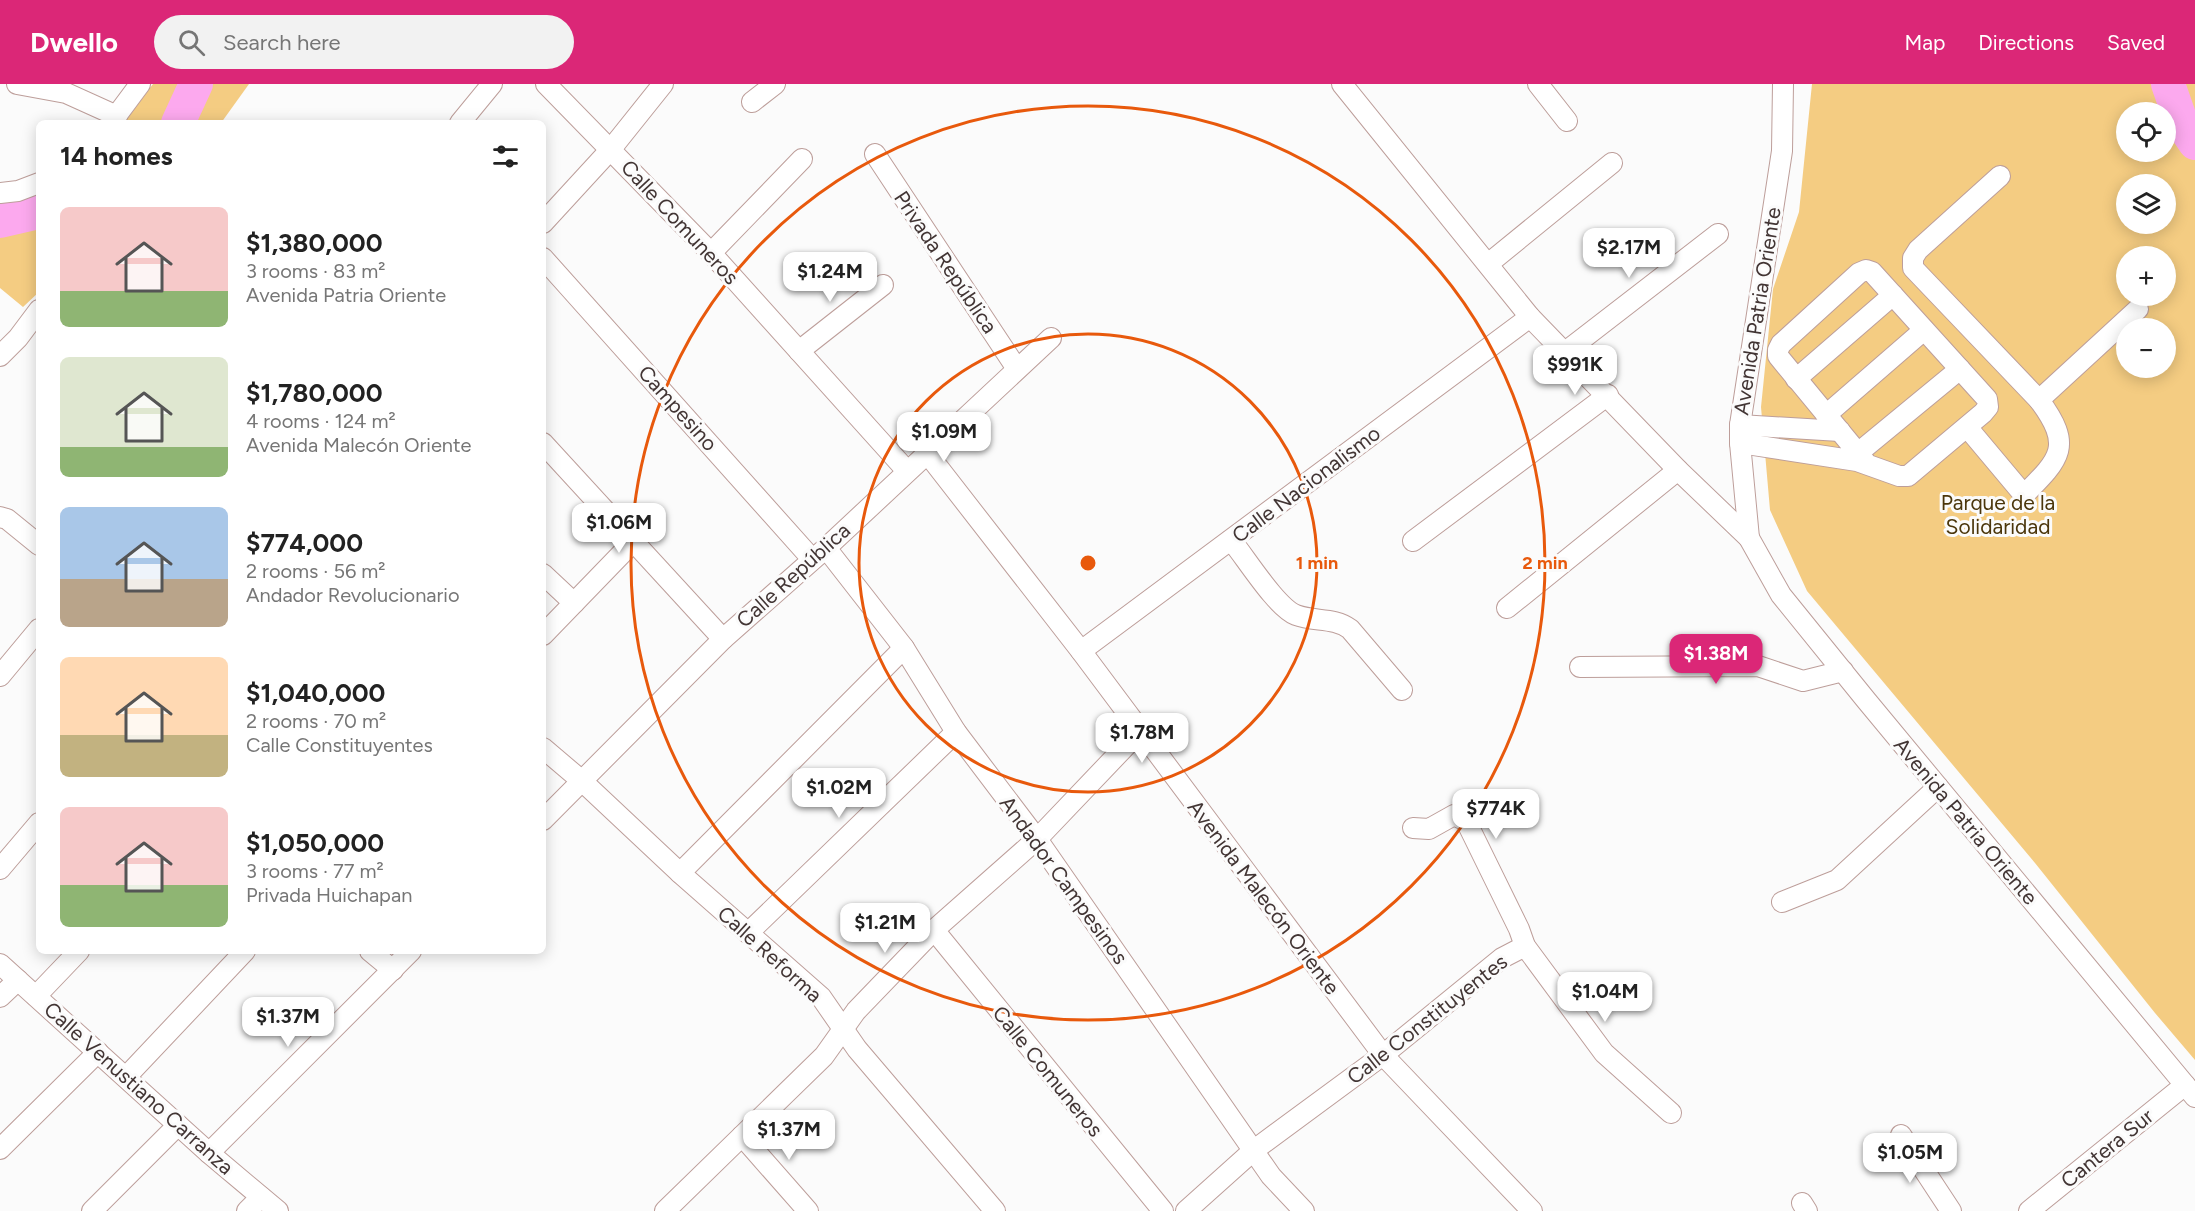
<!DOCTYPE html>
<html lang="en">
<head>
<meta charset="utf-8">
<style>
  body { margin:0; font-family:Figtree,sans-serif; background:#f2f2f2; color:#222; height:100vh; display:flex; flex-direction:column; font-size:22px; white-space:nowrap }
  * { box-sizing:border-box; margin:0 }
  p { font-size:20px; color:#767676 }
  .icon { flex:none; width:33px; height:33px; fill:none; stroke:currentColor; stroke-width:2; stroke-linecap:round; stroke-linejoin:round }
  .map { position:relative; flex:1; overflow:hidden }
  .side { position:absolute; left:36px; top:36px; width:510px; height:834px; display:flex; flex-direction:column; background:#fff; border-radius:9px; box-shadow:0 3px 15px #0003 }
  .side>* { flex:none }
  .buttons { position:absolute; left:2116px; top:18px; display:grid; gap:12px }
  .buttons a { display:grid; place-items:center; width:60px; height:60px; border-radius:50%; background:#fff; box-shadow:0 3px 15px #0003; font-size:30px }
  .price { position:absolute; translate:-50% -51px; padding:0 14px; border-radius:12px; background:#fff; color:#222; font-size:20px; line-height:39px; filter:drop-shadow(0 2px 3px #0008) }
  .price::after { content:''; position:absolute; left:50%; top:36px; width:18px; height:14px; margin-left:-9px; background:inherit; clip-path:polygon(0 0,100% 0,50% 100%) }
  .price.active { background:#db2777; color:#fff }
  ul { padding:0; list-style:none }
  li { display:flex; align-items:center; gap:18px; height:150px; padding:0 24px }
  li span { display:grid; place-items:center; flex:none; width:168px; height:120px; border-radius:9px; color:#555 }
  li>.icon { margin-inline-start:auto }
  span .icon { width:72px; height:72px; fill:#fffc; stroke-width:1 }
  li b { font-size:26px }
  h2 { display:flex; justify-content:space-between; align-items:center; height:72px; padding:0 24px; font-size:26px }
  header { display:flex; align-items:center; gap:36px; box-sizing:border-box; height:84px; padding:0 30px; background:#db2777; color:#fff }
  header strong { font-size:28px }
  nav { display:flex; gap:33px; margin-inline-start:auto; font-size:21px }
  .search { width:420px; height:54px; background:#f2f2f2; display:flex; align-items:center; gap:15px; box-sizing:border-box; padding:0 21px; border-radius:33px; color:#767676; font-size:22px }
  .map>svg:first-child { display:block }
</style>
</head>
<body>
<header>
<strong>Dwello</strong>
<div class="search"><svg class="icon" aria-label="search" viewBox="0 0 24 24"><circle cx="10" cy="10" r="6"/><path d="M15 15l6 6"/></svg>Search here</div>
<nav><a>Map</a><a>Directions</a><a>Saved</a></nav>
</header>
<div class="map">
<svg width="2195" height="1127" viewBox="0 0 2195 1127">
  <rect width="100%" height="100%" fill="#fbfbfb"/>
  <g fill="#f4cc82" fill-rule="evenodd">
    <path d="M153,0H249L221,39H124Z"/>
    <path d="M1812,0H2195V976L2155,929L2035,779L1807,507L1770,426L1761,323L1773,205L1799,128ZM2127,28H2166V68H2127ZM2127,100H2166V140H2127ZM2127,172H2166V212H2127ZM2127,244H2166V284H2127Z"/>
    <path d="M39,112V208L23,223L0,204V118L21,119Z"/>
  </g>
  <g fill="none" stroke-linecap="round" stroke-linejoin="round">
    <g stroke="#fca9ee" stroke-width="34">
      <path d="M2168,0L2182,40L2195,59"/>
      <path d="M178,39L196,0"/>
      <path d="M0,137L39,128"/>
    </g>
    <defs>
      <g id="minor">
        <path d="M17,0L66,9L117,32"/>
        <path d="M546,0L711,169L907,387"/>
        <path d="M1342,0L1530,233L1678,386L1749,454L1781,511L1866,616L2195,1013"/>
        <path d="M1538,0L1567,37"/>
        <path d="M752,18L775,0"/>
        <path d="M111,39L140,0"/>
        <path d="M460,39L492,0"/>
        <path d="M875,70L1017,285"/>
        <path d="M0,109L18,107L39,99"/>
        <path d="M543,139L611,65L663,0"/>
        <path d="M711,169L802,75"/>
        <path d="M543,174L812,475"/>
        <path d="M1488,180L1612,79"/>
        <path d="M799,267L883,201"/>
        <path d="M1564,269L1718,150"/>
        <path d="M0,272L18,254L39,226"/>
        <path d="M1796,295L1893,211"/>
        <path d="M2039,316L2138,225"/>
        <path d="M1826,331L1924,246"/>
        <path d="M1740,341L1840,347"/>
        <path d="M1967,343L2024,411C2061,374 2073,362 2039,316L1913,184V174L1918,166L2000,92"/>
        <path d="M543,359L723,555"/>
        <path d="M1740,359L1857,377L1899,392H1908L1983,329L1988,323L1987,315L1872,188L1866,186L1859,189L1781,260L1778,266V272L1867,380"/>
        <path d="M927,369L1081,567L1383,971L1532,1127"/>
        <path d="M1858,369L1960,285"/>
        <path d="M0,433L7,435L39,461"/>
        <path d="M1749,454L1740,359V341L1782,67L1783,0"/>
        <path d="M1231,456C1246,474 1276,523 1296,531C1314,538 1334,533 1350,545L1402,606"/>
        <path d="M1413,457L1608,311"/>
        <path d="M826,464L904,564L956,648L1037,755L1271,1092L1304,1127"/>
        <path d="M543,490L574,519"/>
        <path d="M1507,524L1678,386"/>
        <path d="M543,551L633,458"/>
        <path d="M1081,567L1530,233"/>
        <path d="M1580,583L1758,582L1803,597L1843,587"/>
        <path d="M0,592L39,545"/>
        <path d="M543,664L582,697L680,789L821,913L857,965L995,1127"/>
        <path d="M543,736L723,555L826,464L1051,254"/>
        <path d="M1413,744L1429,745L1454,731L1466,737L1519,845L1525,862L1604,969L1671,1029"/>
        <path d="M0,785L39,739"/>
        <path d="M680,789L904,564"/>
        <path d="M1782,818L1837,796L1938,703"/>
        <path d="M934,846L1163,1127"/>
        <path d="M748,849L956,648"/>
        <path d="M370,867L393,886"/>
        <path d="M0,880L209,1069L278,1127"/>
        <path d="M36,912L79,867"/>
        <path d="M0,913L18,896"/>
        <path d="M126,993L245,867"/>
        <path d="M1901,1051L1951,1127"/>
        <path d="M742,1052L808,1127"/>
        <path d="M0,1065L98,968"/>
        <path d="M209,1069L411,867"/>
        <path d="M1802,1119L1807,1127"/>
        <path d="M92,1127L178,1041"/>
        <path d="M247,1127L261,1113"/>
        <path d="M665,1127L824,972L856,927L934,846L1037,755L1140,647"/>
        <path d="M1186,1127L1254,1066L1383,971L1502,874L1525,862"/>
        <path d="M2029,1127L2185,1001"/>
      </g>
    </defs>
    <use href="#minor" stroke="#bd9e9a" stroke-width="22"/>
    <use href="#minor" stroke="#fff" stroke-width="20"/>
  </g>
  <g fill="none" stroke="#e8590c" stroke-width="3">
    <circle cx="1088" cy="479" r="229"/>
    <circle cx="1088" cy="479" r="457"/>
  </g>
  <g text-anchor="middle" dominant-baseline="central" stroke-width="6" stroke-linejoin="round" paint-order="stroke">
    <g font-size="21" fill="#423534" stroke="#fbfbfb">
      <text transform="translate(680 138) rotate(47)">Calle Comuneros</text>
      <text transform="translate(946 178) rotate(56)">Privada República</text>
      <text transform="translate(1757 227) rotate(-81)">Avenida Patria Oriente</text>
      <text transform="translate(678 324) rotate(48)">Campesino</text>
      <text transform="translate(1306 400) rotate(-37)">Calle Nacionalismo</text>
      <text transform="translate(793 491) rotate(-42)">Calle República</text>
      <text transform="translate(1966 737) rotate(50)">Avenida Patria Oriente</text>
      <text transform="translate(1064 796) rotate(54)">Andador Campesinos</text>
      <text transform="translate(1264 813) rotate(53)">Avenida Malecón Oriente</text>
      <text transform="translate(770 870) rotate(42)">Calle Reforma</text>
      <text transform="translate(1427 935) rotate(-38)">Calle Constituyentes</text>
      <text transform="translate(1048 987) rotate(51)">Calle Comuneros</text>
      <text transform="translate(139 1004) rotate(42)">Calle Venustiano Carranza</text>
      <text transform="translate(2107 1064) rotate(-39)">Cantera Sur</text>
    </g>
    <g font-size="21" fill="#4b360b" stroke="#fbfbfb">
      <text x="1998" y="418">Parque de la<tspan x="1998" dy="24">Solidaridad</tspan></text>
    </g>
  </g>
  <circle cx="1088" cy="479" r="9" fill="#e8590c" stroke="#fbfbfb" stroke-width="3"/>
  <g font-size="18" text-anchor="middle" font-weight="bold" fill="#e8590c" stroke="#fbfbfb" stroke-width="6" stroke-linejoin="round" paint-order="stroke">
    <text x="1317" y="485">1 min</text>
    <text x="1545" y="485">2 min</text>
  </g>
</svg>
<div class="buttons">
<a><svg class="icon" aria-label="locate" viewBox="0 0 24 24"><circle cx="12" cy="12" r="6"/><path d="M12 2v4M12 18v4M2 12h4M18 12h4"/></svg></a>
<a><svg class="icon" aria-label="layers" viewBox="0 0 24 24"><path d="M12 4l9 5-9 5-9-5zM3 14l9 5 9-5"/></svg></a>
<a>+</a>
<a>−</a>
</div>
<b class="price" style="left:1629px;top:195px">$2.17M</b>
<b class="price" style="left:830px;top:219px">$1.24M</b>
<b class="price" style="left:1575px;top:312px">$991K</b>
<b class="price" style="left:944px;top:379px">$1.09M</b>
<b class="price" style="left:619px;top:470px">$1.06M</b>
<b class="price active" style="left:1716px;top:601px">$1.38M</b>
<b class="price" style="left:1142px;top:680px">$1.78M</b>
<b class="price" style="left:839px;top:735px">$1.02M</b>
<b class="price" style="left:1496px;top:756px">$774K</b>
<b class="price" style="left:885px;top:870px">$1.21M</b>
<b class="price" style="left:1605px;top:939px">$1.04M</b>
<b class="price" style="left:288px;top:964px">$1.37M</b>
<b class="price" style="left:789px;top:1077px">$1.37M</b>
<b class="price" style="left:1910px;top:1100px">$1.05M</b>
<section class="side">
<h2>14 homes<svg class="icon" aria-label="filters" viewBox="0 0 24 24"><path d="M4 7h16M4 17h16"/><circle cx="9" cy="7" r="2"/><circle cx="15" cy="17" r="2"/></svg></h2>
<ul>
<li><span style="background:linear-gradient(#f6c9c9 70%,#8fb573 0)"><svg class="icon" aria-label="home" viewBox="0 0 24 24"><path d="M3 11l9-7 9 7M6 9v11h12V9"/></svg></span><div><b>$1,380,000</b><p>3 rooms · 83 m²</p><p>Avenida Patria Oriente</p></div></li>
<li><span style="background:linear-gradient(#dfe7d0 75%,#8fb573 0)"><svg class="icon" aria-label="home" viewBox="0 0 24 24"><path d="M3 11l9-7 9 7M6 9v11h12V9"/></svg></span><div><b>$1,780,000</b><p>4 rooms · 124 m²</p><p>Avenida Malecón Oriente</p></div></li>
<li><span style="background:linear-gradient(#a9c7e8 60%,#b9a48a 0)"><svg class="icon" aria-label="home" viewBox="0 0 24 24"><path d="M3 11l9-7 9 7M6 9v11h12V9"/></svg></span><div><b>$774,000</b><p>2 rooms · 56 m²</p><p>Andador Revolucionario</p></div></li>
<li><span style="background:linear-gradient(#ffd9b3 65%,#c2b280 0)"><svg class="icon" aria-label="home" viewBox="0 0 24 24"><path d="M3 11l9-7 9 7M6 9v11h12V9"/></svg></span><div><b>$1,040,000</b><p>2 rooms · 70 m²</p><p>Calle Constituyentes</p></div></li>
<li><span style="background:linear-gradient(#f6c9c9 65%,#8fb573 0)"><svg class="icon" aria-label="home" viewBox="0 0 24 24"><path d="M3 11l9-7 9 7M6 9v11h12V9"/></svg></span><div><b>$1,050,000</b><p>3 rooms · 77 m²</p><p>Privada Huichapan</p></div></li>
</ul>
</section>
</div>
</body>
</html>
